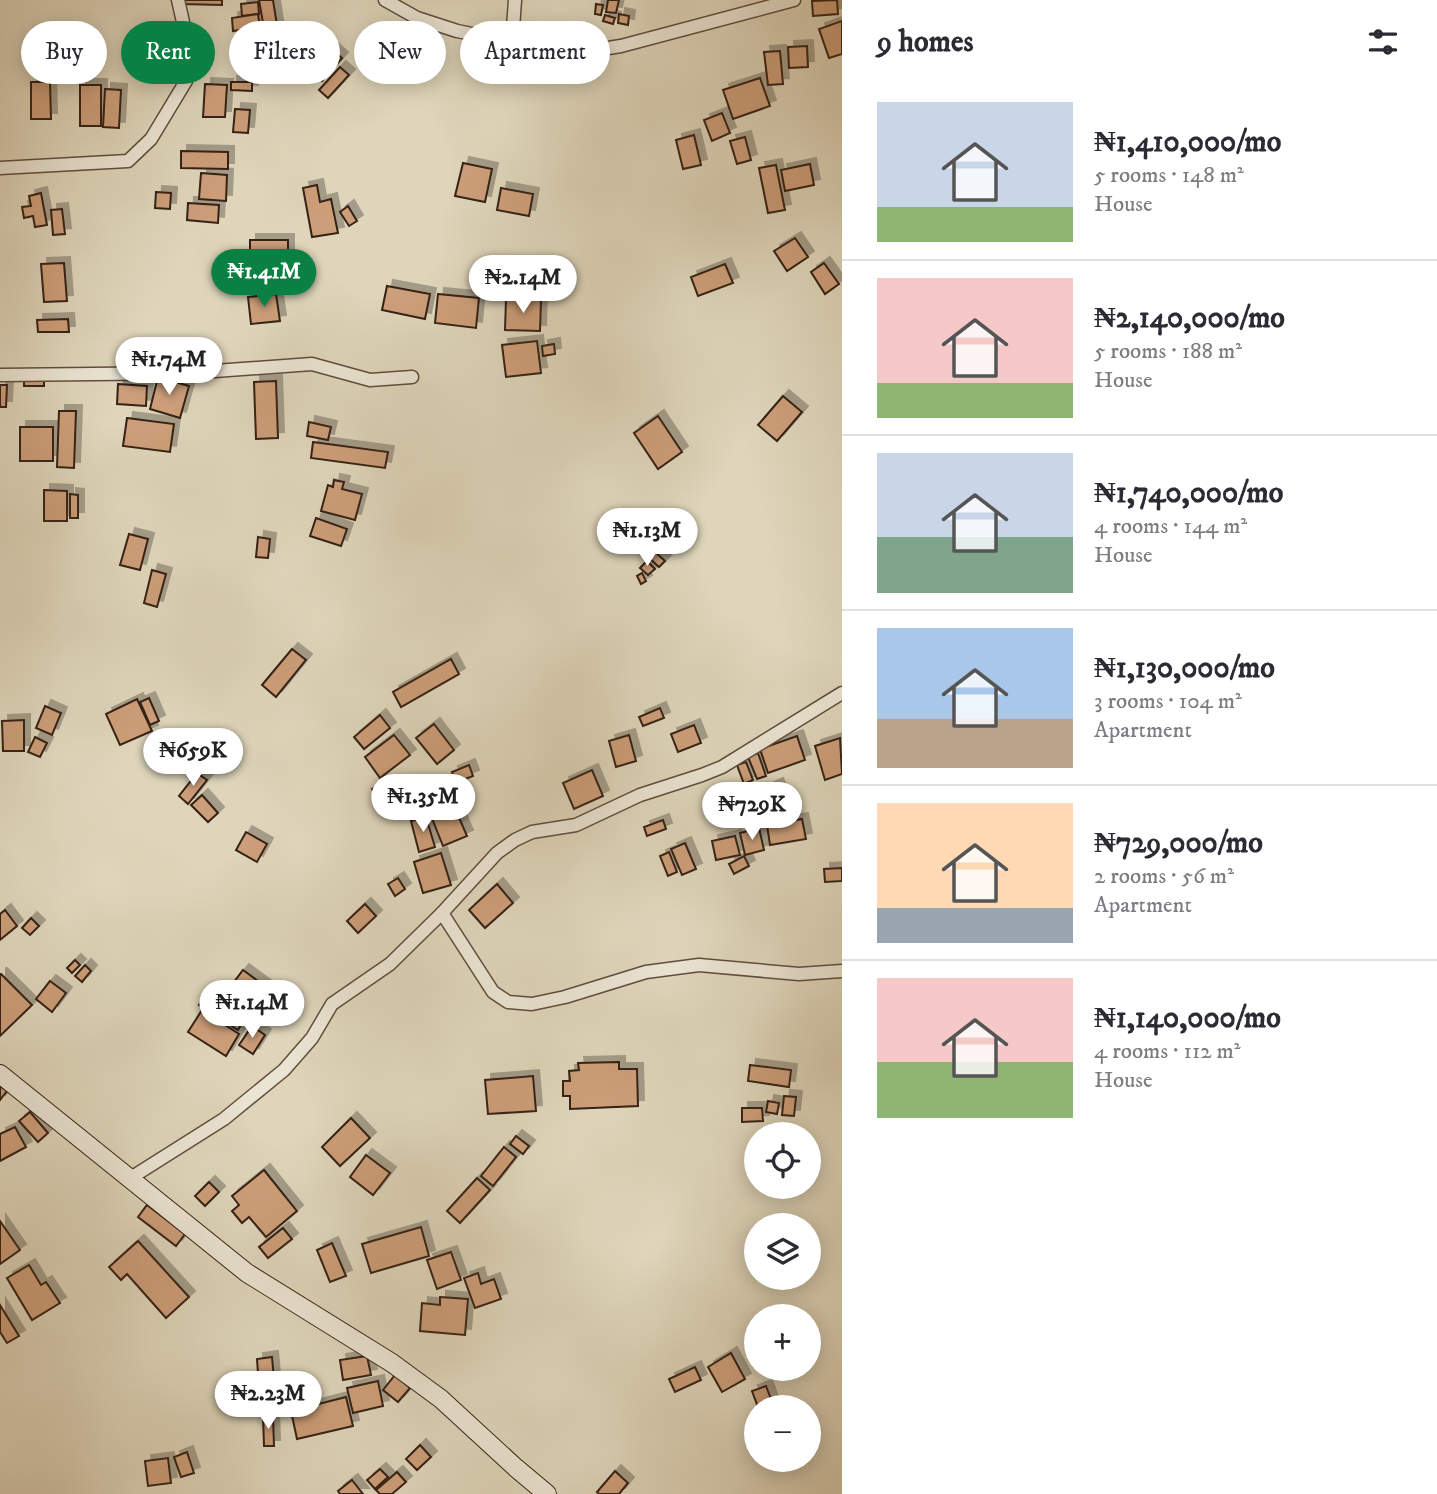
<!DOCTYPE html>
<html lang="en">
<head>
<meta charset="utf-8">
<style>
  body { margin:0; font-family:"IM FELL DW Pica",serif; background:#f7f7f7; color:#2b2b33; height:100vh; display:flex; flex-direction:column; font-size:26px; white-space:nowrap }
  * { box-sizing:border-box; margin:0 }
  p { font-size:23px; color:#7c7c81 }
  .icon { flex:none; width:38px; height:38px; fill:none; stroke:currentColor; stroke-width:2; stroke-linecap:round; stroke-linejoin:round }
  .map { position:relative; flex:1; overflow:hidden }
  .side { display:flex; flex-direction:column; background:#fff; width:595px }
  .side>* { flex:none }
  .top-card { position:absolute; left:21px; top:21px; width:665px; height:63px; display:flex; gap:14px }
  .controls { position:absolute; left:744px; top:1122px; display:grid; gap:14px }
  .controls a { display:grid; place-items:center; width:77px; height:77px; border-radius:50%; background:#fff; box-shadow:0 4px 18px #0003; font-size:35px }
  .price { position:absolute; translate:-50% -60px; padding:0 16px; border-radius:24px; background:#fff; color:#222; font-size:23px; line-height:46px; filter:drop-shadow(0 2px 4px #0008) }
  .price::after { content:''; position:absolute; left:50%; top:42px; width:21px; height:16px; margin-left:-10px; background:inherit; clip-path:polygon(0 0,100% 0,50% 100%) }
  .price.current { background:#0b8043; color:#fff }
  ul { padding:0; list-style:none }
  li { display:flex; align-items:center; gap:21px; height:175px; padding:0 35px }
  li+li { border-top:2px solid #e1e1e2 }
  li span { display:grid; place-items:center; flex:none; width:196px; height:140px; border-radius:0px; color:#555 }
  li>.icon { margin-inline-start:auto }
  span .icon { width:84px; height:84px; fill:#fffc; stroke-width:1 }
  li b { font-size:30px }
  h2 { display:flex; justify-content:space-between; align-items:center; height:84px; padding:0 35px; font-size:30px }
  .chip { padding:0 24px; border-radius:32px; background:#fff; box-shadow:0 4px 18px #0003; font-size:24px; line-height:63px }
  .chip.current { background:#0b8043; color:#fff }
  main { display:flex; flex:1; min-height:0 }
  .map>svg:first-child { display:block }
</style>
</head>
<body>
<main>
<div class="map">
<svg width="842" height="1494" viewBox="0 0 842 1494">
  <defs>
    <filter id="shadow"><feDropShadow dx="6" dy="-6" stdDeviation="0" flood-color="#0004"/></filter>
  </defs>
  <rect width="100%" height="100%" fill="#ded5ba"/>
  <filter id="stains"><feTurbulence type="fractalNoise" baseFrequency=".00286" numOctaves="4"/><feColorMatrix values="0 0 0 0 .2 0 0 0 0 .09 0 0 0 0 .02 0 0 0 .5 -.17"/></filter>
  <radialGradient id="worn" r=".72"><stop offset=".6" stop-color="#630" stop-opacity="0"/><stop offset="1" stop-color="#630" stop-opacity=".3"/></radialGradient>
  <g fill="#cc9e79" stroke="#362014" stroke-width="2" filter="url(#shadow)">
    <path d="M182,0H222V5L182,4Z"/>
    <path d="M259,0H273L279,38L266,40Z"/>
    <path d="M608,0H619L616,13L606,12Z"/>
    <path d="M837,0L838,14L813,16L812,1Z"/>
    <path d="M258,2L259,14L242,16L241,4Z"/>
    <path d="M596,4L603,5L601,15L595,14Z"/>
    <path d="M258,14L260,27L233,31L232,18Z"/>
    <path d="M619,14L629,16L628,25L618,23Z"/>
    <path d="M605,15L615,18L613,24L603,21Z"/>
    <path d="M842,21V54L829,58L819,29Z"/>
    <path d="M315,34L342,58L322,81L295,56Z"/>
    <path d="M807,46L808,67L789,68L788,47Z"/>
    <path d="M156,48L184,49L183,74L155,72Z"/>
    <path d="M780,51L783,84L768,85L764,52Z"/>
    <path d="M340,67L349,75L328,98L319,90Z"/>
    <path d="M760,78L770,106L733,119L723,90Z"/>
    <path d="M31,82H50L51,119H31Z"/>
    <path d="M231,82H252V91L231,90Z"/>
    <path d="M205,84L227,85L225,117H203Z"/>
    <rect x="80" y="85" width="21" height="41"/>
    <path d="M105,89L121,90L119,128L103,127Z"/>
    <path d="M235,109L250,110L248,133L233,132Z"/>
    <path d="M722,113L730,133L712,141L704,120Z"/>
    <path d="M694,135L701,165L683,169L676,140Z"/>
    <path d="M745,137L751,160L737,164L730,141Z"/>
    <path d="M181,151L228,152V169L181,168Z"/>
    <path d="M463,163L492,169L485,202L455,196Z"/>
    <path d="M810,164L814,185L785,191L781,170Z"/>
    <path d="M776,165L785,210L768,213L759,168Z"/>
    <path d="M201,173L227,175L226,201L199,199Z"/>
    <path d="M317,185L320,202L331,199L338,233L312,237L303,188Z"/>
    <path d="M501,188L533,194L529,216L497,210Z"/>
    <path d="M156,192L171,193L170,209L155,208Z"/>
    <path d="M41,193L47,225L35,227L33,216L24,218L22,207L31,206L29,196Z"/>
    <path d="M188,203L219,205L218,223L187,220Z"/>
    <path d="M348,206L357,221L349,226L340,212Z"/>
    <path d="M62,209L65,234L53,235L51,210Z"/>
    <path d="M795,238L808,257L787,271L774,251Z"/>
    <rect x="250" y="240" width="38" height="15"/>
    <path d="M285,259L286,292L253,293L252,260Z"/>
    <path d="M64,263L67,301L44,302L41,264Z"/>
    <path d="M824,263L839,284L825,294L811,272Z"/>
    <path d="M725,264L733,283L698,296L691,277Z"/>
    <path d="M387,286L430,294L425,319L382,310Z"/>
    <path d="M276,294L280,321L251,324L248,297Z"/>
    <path d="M438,294L479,298L476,328L435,323Z"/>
    <path d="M506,299L541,300L540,331L505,330Z"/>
    <path d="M68,319L69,332H38L37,320Z"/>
    <path d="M537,341L541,373L506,377L502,345Z"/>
    <path d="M554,344L555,354L543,356L542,346Z"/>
    <path d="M24,377L44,378V386H24Z"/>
    <path d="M158,377L189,386L180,418L150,409Z"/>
    <path d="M276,381L278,438L256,439L254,382Z"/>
    <path d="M118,384L147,386L146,406L117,404Z"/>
    <path d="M0,385H7L6,407H0Z"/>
    <path d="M783,396L802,412L777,441L758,425Z"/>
    <path d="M59,411H76L74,468L57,467Z"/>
    <path d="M658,416L682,452L658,469L634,433Z"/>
    <path d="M127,418L174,424L170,452L123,446Z"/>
    <path d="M309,422L331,427L328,440L307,436Z"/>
    <rect x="20" y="427" width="33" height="34"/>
    <path d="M313,442L388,452L385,468L311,458Z"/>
    <path d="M334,480L344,482L342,489L362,494L355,520L321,511L328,485L333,487Z"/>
    <path d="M44,490L67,491V521H44Z"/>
    <path d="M70,494L78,495V518H70Z"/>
    <path d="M316,518L347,529L341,546L310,536Z"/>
    <path d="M129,534L148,539L140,570L120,565Z"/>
    <path d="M258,537L270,539L268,558L256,557Z"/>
    <path d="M655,552L665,561L659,567L649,558Z"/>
    <path d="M647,561L655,569L648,575L640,568Z"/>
    <path d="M152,570L166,574L157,607L144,603Z"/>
    <path d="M642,573L646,581L641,584L637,576Z"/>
    <path d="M292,649L306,660L276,697L262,685Z"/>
    <path d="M451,659L459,674L401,707L393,692Z"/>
    <path d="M149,698L159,721L150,725L140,702Z"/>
    <path d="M137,699L152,731L120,745L106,714Z"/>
    <path d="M45,706L61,713L52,735L36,728Z"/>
    <path d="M660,708L664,718L643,726L639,717Z"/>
    <path d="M380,715L390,728L364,749L354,737Z"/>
    <path d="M24,720V751H3L2,721Z"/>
    <path d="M434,724L454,750L437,764L416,738Z"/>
    <path d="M694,725L701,743L678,752L671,734Z"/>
    <path d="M394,735L410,755L380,778L365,757Z"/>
    <path d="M629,735L636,761L616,767L609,741Z"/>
    <path d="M797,736L805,760L768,773L760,749Z"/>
    <path d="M35,737L47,743L40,757L28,752Z"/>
    <path d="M840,738L842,774L825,780L815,746Z"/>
    <path d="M758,753L766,776L757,779L748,757Z"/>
    <path d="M746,762L753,780L744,784L737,765Z"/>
    <path d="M469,765L473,776L456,783L452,772Z"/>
    <path d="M592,770L603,796L574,809L563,783Z"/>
    <path d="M197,773L207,780L188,804L179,796Z"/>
    <path d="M383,783L391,796L379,803L372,789Z"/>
    <path d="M777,784L788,810L768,818L757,793Z"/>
    <path d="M202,795L218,813L208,822L191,805Z"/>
    <path d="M454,806L467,836L443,846L431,816Z"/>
    <path d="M426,817L435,847L419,852L411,821Z"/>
    <path d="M802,819L806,839L770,845L767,825Z"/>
    <path d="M663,820L666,829L647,836L644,827Z"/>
    <path d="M759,828L764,850L745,855L740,833Z"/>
    <path d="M246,832L267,844L257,862L236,850Z"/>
    <path d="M735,836L740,855L716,860L712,841Z"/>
    <path d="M685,843L696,869L682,875L671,849Z"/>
    <path d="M669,852L677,872L668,876L660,856Z"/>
    <path d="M441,853L451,885L423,893L414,862Z"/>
    <path d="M744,856L749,866L734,874L729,864Z"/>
    <path d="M842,868V881L825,882L824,869Z"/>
    <path d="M398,878L405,889L395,896L388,884Z"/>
    <path d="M497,884L513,903L485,928L469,910Z"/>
    <path d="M365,904L376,916L358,933L347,921Z"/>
    <path d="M5,910L17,926L0,940V914Z"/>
    <path d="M31,918L39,926L30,935L22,928Z"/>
    <path d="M75,960L80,965L72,973L67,968Z"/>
    <path d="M85,965L91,971L82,982L75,976Z"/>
    <path d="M243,970L277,995L268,1008L262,1004L254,1015L225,994Z"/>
    <path d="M1,974L32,1005L0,1036V974Z"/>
    <path d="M50,981L66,993L52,1012L36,999Z"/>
    <path d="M207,991L246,1016L238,1030L199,1005Z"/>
    <path d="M202,1010L239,1034L226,1056L188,1032Z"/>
    <path d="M252,1026L265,1035L253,1054L239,1045Z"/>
    <path d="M619,1062V1069H637L638,1106L570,1109V1096H563V1081H570L569,1071L579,1070L578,1063Z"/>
    <path d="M750,1065L791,1070L789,1087L748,1081Z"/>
    <path d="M533,1076L536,1111L488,1114L485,1080Z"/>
    <path d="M0,1086L7,1091L0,1100Z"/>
    <path d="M784,1096L796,1097L794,1116L782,1115Z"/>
    <path d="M768,1101L779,1103L777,1114L766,1112Z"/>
    <path d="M742,1108H762L763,1121L742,1122Z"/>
    <path d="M30,1112L48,1133L38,1142L19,1121Z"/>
    <path d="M351,1118L370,1138L340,1166L322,1147Z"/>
    <path d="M15,1127L26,1147L0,1161V1134Z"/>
    <path d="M516,1136L529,1146L523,1154L510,1144Z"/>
    <path d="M504,1147L516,1157L493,1186L481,1176Z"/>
    <path d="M366,1155L390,1173L373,1195L350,1177Z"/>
    <path d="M264,1170L297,1211L266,1237L249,1217L242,1223L232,1211L239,1205L232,1196Z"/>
    <path d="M477,1178L490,1190L460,1223L447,1211Z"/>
    <path d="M209,1182L219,1192L205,1206L195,1196Z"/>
    <path d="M147,1205L185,1234L176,1246L138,1217Z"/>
    <path d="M0,1221L20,1250L0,1264Z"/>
    <path d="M421,1227L429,1256L371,1273L362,1244Z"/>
    <path d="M283,1228L292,1239L268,1258L259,1247Z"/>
    <path d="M138,1241L189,1297L166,1318L127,1274L121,1280L109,1267Z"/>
    <path d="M332,1243L346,1276L330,1282L317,1250Z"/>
    <path d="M451,1252L461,1280L437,1289L427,1260Z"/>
    <path d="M29,1265L41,1285L46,1282L60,1303L32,1320L7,1278Z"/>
    <path d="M478,1273L481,1284L494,1279L501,1299L475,1308L464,1278Z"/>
    <path d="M440,1297L468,1299L465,1335L420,1331L422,1303L440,1305Z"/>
    <path d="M0,1305L19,1336L7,1343L0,1332Z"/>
    <path d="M731,1353L745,1379L722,1392L708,1367Z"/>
    <path d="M367,1356L371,1375L343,1380L340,1360Z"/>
    <path d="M272,1357L276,1401L260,1402L257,1359Z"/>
    <path d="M695,1367L701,1380L675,1392L669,1379Z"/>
    <path d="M395,1375L410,1388L398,1402L383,1390Z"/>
    <path d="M378,1381L383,1406L353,1413L347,1388Z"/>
    <path d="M766,1386L774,1407H758L752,1391Z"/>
    <path d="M346,1397L353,1426L297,1439L291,1411Z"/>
    <path d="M263,1416H273L274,1446H264Z"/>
    <path d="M420,1445L431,1457L417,1470L406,1459Z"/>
    <path d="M187,1452L194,1473L181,1477L174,1457Z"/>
    <path d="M168,1458L171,1483L148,1486L145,1461Z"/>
    <path d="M380,1469L388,1477L375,1489L367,1480Z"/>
    <path d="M615,1471L628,1483L619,1494H599L597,1492Z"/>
    <path d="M397,1472L406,1482L392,1494H380L376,1490Z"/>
    <path d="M352,1480L363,1494H340L338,1491Z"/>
  </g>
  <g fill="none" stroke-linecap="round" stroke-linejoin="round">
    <defs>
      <g id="street">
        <path d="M385,0L417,18L457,31L512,42L589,51L621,46L794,0"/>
        <path d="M512,42L515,0"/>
        <path d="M0,168L128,161L151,139L186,81L188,44L178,0"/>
        <path d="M0,375L187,373L312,364L370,380L412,377"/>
        <path d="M442,913L493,992L508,1002L532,1004L565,997L646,972L699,965L799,974L842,971"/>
        <path d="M129,1179L224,1119L284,1070L312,1038L332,1004L390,964L442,913L497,853L515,840L532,832L576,825L640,795L702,775L722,767L842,693"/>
      </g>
      <path id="secondary" d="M0,1074L247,1273L392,1363L441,1399L516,1468L547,1494"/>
    </defs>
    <use href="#street" stroke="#604d3e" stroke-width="15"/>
    <use href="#secondary" stroke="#362014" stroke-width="20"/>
    <use href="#street" stroke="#eae4d2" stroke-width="12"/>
    <use href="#secondary" stroke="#eae4d2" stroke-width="18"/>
  </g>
  <rect width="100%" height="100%" filter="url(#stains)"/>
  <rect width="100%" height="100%" fill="url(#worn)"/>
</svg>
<div class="controls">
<a><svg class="icon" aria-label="locate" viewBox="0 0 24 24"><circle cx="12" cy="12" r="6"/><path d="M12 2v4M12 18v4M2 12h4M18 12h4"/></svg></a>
<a><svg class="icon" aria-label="layers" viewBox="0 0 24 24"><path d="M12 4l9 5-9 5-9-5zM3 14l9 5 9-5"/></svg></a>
<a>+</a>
<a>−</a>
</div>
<b class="price current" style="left:264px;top:309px">₦1.41M</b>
<b class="price" style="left:523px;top:315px">₦2.14M</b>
<b class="price" style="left:169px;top:397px">₦1.74M</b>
<b class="price" style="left:647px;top:568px">₦1.13M</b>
<b class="price" style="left:193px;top:788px">₦659K</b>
<b class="price" style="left:423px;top:834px">₦1.35M</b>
<b class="price" style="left:752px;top:842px">₦729K</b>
<b class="price" style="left:252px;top:1040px">₦1.14M</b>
<b class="price" style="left:268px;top:1431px">₦2.23M</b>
<div class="top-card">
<a class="chip">Buy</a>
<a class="chip current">Rent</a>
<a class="chip">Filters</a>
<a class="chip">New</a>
<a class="chip">Apartment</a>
</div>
</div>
<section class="side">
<h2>9 homes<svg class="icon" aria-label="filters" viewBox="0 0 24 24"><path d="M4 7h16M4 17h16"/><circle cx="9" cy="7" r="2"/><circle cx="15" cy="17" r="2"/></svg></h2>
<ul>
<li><span style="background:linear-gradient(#c9d6e8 75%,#8fb573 0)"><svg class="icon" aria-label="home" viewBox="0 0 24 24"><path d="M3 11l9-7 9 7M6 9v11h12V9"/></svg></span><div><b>₦1,410,000/mo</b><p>5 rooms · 148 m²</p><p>House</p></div></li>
<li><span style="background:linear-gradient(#f6c9c9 75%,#8fb573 0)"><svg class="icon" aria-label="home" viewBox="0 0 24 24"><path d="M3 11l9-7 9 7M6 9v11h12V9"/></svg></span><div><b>₦2,140,000/mo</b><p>5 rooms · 188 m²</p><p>House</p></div></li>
<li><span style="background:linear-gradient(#c9d6e8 60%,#7fa58c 0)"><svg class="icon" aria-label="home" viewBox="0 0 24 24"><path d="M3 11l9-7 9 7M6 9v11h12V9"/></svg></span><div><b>₦1,740,000/mo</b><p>4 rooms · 144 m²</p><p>House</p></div></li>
<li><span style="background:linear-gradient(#a9c7e8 65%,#b9a48a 0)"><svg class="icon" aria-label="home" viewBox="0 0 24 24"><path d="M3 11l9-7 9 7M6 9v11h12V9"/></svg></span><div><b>₦1,130,000/mo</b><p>3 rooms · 104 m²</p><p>Apartment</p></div></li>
<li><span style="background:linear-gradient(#ffd9b3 75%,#9aa5b1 0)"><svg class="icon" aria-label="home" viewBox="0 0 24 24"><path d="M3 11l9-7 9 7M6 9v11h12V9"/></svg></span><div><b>₦729,000/mo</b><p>2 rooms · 56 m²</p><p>Apartment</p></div></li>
<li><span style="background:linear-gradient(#f6c9c9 60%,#8fb573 0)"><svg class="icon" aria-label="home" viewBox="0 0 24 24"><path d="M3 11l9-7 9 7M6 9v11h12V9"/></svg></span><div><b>₦1,140,000/mo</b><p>4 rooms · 112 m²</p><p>House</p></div></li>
</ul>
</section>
</main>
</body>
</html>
